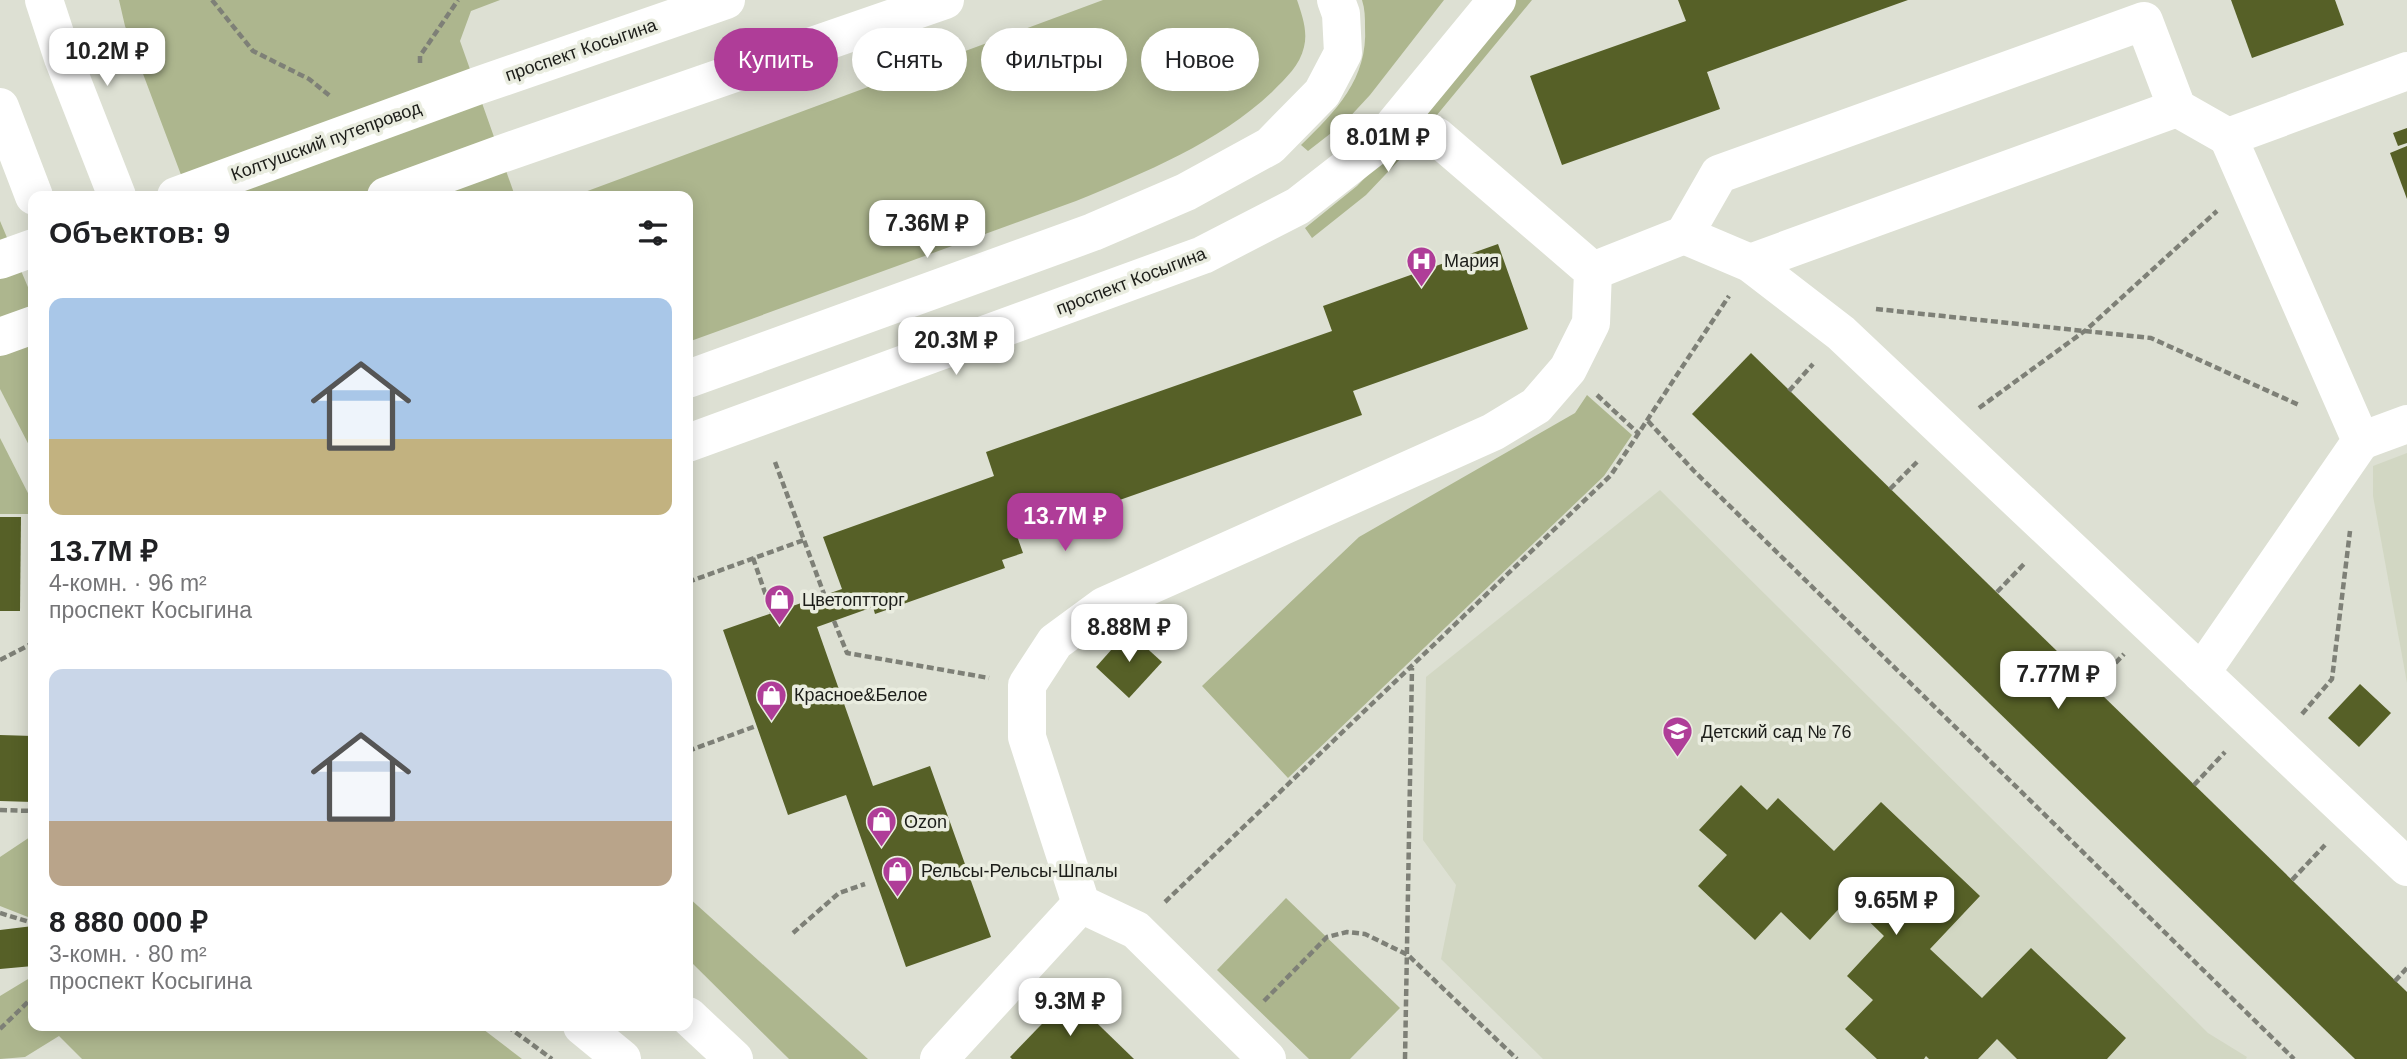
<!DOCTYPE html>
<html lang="ru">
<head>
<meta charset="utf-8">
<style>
  body { margin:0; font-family:Arial,sans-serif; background:#f6f6f6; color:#202124; height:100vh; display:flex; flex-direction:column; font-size:26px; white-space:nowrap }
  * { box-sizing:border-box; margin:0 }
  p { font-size:23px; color:#757577 }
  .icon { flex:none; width:38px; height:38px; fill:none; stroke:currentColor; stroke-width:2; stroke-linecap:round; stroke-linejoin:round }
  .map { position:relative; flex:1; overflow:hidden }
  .side { position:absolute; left:28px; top:191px; width:665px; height:840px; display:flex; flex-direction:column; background:#fff; border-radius:14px; box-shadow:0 4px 18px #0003 }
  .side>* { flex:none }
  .banner { position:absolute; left:714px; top:28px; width:665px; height:63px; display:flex; gap:14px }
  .price { position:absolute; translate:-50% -60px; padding:0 16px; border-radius:14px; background:#fff; color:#222; font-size:23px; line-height:46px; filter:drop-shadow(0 2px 4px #0008) }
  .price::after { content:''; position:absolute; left:50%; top:42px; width:21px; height:16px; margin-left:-10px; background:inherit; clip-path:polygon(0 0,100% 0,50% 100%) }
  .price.on { background:#af3d98; color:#fff }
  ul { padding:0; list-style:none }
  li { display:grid; align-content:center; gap:14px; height:371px; padding:0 21px }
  li span { display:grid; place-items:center; height:217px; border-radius:14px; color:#555 }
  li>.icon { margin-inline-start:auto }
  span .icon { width:126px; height:126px; fill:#fffc; stroke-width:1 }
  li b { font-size:30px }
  h2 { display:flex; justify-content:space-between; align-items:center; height:84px; padding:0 21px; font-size:30px }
  .pill { padding:0 24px; border-radius:32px; background:#fff; box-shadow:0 4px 18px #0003; font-size:24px; line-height:63px }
  .pill.on { background:#af3d98; color:#fff }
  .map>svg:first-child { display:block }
</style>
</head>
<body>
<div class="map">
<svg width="2407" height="1059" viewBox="0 0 2407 1059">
  <rect width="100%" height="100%" fill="#dde0d3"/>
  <g fill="#d2d7c3">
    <path d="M2407,453V683L2373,496V466Z"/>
    <path d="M1660,490L2208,1033L2247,1057L2246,1059H1543L1441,959L1456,885L1423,840L1426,677Z"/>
  </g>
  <g fill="#adb68e">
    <path d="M119,0H500L471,11L460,41L515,196H189L125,26Z"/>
    <path d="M1103,0H1297C1302,15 1308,31 1304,47C1300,65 1286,78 1273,91C1218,143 1146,172 1076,201L688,342V196H574Z"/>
    <path d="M1362,0H1444L1370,95L1344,123L1308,151L1301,145C1336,111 1368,79 1365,27C1365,18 1365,9 1362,0Z"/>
    <path d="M1513,0H1532L1403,156L1366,195L1312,238L1305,228L1357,186L1392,150Z"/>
    <path d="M0,221L33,299V453L0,389Z"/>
    <path d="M1587,395L1632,435L1604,476L1288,778L1202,686L1359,537L1575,413Z"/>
    <path d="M0,438L33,503V514H0Z"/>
    <path d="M33,835V919L0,906V857Z"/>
    <path d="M688,897L868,1059H789L688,959Z"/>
    <path d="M1286,898L1400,1008L1350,1059H1309L1217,970Z"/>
    <path d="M33,976V1026H479L522,1059H82L59,1036L25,1057L0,1059V996Z"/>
  </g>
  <g fill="#566027">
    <path d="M1678,0H1908L1707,72L1720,109L1562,165L1530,76L1686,21Z"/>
    <path d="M2231,0H2335L2344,25L2252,58Z"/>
    <path d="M2407,128V143L2398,146L2393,133Z"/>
    <path d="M2407,146V199L2390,153Z"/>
    <path d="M1498,244L1528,329L1353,391L1362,415L1017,536L1023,553L1002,560L1005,568L875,614L873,607L817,627L873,786L930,766L991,937L906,967L846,795L788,815L723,630L842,589L823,537L994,476L986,452L1332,331L1323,306Z"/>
    <path d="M1751,353L2407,992V1059H2355L1692,414Z"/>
    <path d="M0,517H21L20,611H0Z"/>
    <path d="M1128,631L1162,662L1129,698L1096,667Z"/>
    <path d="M2360,684L2391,713L2359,747L2328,718Z"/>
    <path d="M0,735L33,736V802L0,801Z"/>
    <path d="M1741,785L1767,810L1778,798L1834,851L1881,802L1980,896L1930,949L1982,998L2031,948L2126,1038L2107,1059H2017L1997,1039L1978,1059H1929L1926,1056L1924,1059H1877L1845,1029L1873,1000L1847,976L1884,936L1847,900L1810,940L1781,912L1755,940L1698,886L1727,855L1699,830Z"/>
    <path d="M33,926V966L0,969V930Z"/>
    <path d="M1069,996L1134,1059H1012L1010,1057Z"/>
  </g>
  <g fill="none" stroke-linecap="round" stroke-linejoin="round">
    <g stroke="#7e8077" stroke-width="4.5" stroke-dasharray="7 3.5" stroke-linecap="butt">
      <path d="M212,0L253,51L309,79L330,96"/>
      <path d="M420,63V56L458,0"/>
      <path d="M1876,309L2151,338L2299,405"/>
      <path d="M1789,391L1813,364"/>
      <path d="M1597,395L1639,434"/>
      <path d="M1979,408L2086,330L2217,211"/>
      <path d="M1648,421L1694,471L2294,1059"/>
      <path d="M775,462L824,594"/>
      <path d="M1890,489L1917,462"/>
      <path d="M753,558L772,613"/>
      <path d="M688,582L804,540"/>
      <path d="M1997,592L2025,563"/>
      <path d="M834,621L847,653L989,678"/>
      <path d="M0,660L33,643"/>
      <path d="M2094,686L2124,654"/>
      <path d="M2302,714L2332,679L2350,531"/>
      <path d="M688,751L756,726"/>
      <path d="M2194,785L2225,752"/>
      <path d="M0,810L33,811"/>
      <path d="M2292,880L2325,845"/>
      <path d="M1165,902L1611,475L1729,296"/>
      <path d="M0,913L33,923"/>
      <path d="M793,933L839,893L865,884"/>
      <path d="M2395,981L2407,968"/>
      <path d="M1264,1001L1327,937L1347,932L1365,934L1408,955L1517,1059"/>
      <path d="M507,1026L552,1059"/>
      <path d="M0,1029L33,997"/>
      <path d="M1405,1059L1412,668"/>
    </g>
    <g stroke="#fff" stroke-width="38">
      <path d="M2228,137L2177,108L2144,21L1719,174L1684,235L1750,263L1841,333L2407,867"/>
      <path d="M1750,263L2177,108"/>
      <path d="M1593,271L1684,235"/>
      <path d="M2361,441L2407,424"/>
      <path d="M2201,673L2361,441L2228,137L2407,71"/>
      <path d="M939,1059L1081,904"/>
      <path d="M1267,1059L1136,930L1081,904L1027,737V685L1055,642L1104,606L1493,432L1536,406L1568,369L1591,323L1593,271L1436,136"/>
    </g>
    <g stroke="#fff" stroke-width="38">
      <path d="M44,0L63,58L117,196"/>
      <path d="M0,107L34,196"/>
      <path d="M176,196L477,86L726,0"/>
      <path d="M386,196L501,154L945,0"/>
      <path d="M0,260L33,248"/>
      <path d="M0,337L33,325"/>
      <path d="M688,379L1093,232L1186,192L1270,146L1322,93L1343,53L1341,14L1336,0"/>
      <path d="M688,443L1203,255L1298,206L1380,142L1497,0"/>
      <path d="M688,1016L734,1059"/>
      <path d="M582,1026L622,1059"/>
    </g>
  </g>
  <defs>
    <symbol id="hospital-pin" viewBox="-11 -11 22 30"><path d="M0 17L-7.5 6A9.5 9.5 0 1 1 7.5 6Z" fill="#af3d98" stroke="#eaede0"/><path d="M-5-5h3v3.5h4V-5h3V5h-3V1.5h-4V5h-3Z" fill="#fff"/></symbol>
    <symbol id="shop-pin" viewBox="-11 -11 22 30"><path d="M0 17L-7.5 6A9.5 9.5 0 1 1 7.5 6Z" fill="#af3d98" stroke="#eaede0"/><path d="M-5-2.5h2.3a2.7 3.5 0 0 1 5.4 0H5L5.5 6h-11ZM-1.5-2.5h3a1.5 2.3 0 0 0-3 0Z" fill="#fff"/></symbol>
    <symbol id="school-pin" viewBox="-11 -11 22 30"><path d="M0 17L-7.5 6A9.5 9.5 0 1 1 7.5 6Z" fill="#af3d98" stroke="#eaede0"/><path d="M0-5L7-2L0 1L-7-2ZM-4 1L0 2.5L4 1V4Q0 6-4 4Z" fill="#fff"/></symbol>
  </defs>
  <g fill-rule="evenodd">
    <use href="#hospital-pin" x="1404" y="244" width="35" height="47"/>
    <use href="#shop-pin" x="762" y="582" width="35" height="47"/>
    <use href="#shop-pin" x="754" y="678" width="35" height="47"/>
    <use href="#school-pin" x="1660" y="714" width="35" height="47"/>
    <use href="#shop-pin" x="864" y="804" width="35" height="47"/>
    <use href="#shop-pin" x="880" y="854" width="35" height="47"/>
  </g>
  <g text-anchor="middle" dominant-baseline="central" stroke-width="7" stroke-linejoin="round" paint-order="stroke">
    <g font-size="18" fill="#1c1d19" stroke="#eaede0">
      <text transform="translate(581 50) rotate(-19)">проспект Косыгина</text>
      <text transform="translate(326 141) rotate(-20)">Колтушский путепровод</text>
      <text transform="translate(1131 281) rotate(-21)">проспект Косыгина</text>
    </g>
    <g font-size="18" fill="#1c1d19" stroke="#eaede0" text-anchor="start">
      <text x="1444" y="261">Мария</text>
      <text x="802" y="600">Цветоптторг</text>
      <text x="794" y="695">Красное&amp;Белое</text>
      <text x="1701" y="732">Детский сад № 76</text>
      <text x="904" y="822">Ozon</text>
      <text x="921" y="871">Рельсы-Рельсы-Шпалы</text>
    </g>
  </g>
</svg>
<b class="price" style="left:107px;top:88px">10.2M ₽</b>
<b class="price" style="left:1388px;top:174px">8.01M ₽</b>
<b class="price" style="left:927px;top:260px">7.36M ₽</b>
<b class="price" style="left:956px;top:377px">20.3M ₽</b>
<b class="price on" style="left:1065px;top:553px">13.7M ₽</b>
<b class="price" style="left:1129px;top:664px">8.88M ₽</b>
<b class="price" style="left:2058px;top:711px">7.77M ₽</b>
<b class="price" style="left:1896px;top:937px">9.65M ₽</b>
<b class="price" style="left:1070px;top:1038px">9.3M ₽</b>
<div class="banner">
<a class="pill on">Купить</a>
<a class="pill">Снять</a>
<a class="pill">Фильтры</a>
<a class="pill">Новое</a>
</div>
<section class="side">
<h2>Объектов: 9<svg class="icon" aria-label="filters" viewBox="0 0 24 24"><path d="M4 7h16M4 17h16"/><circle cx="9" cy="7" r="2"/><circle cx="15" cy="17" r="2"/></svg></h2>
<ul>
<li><span style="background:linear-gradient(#a9c7e8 65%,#c2b280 0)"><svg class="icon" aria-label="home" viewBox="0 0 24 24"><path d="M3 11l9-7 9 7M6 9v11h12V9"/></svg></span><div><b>13.7M ₽</b><p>4-комн. · 96 m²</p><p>проспект Косыгина</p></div></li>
<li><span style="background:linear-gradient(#c9d6e8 70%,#b9a48a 0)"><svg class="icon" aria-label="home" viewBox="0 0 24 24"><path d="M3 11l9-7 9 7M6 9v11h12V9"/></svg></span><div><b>8 880 000 ₽</b><p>3-комн. · 80 m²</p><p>проспект Косыгина</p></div></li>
</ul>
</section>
</div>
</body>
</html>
